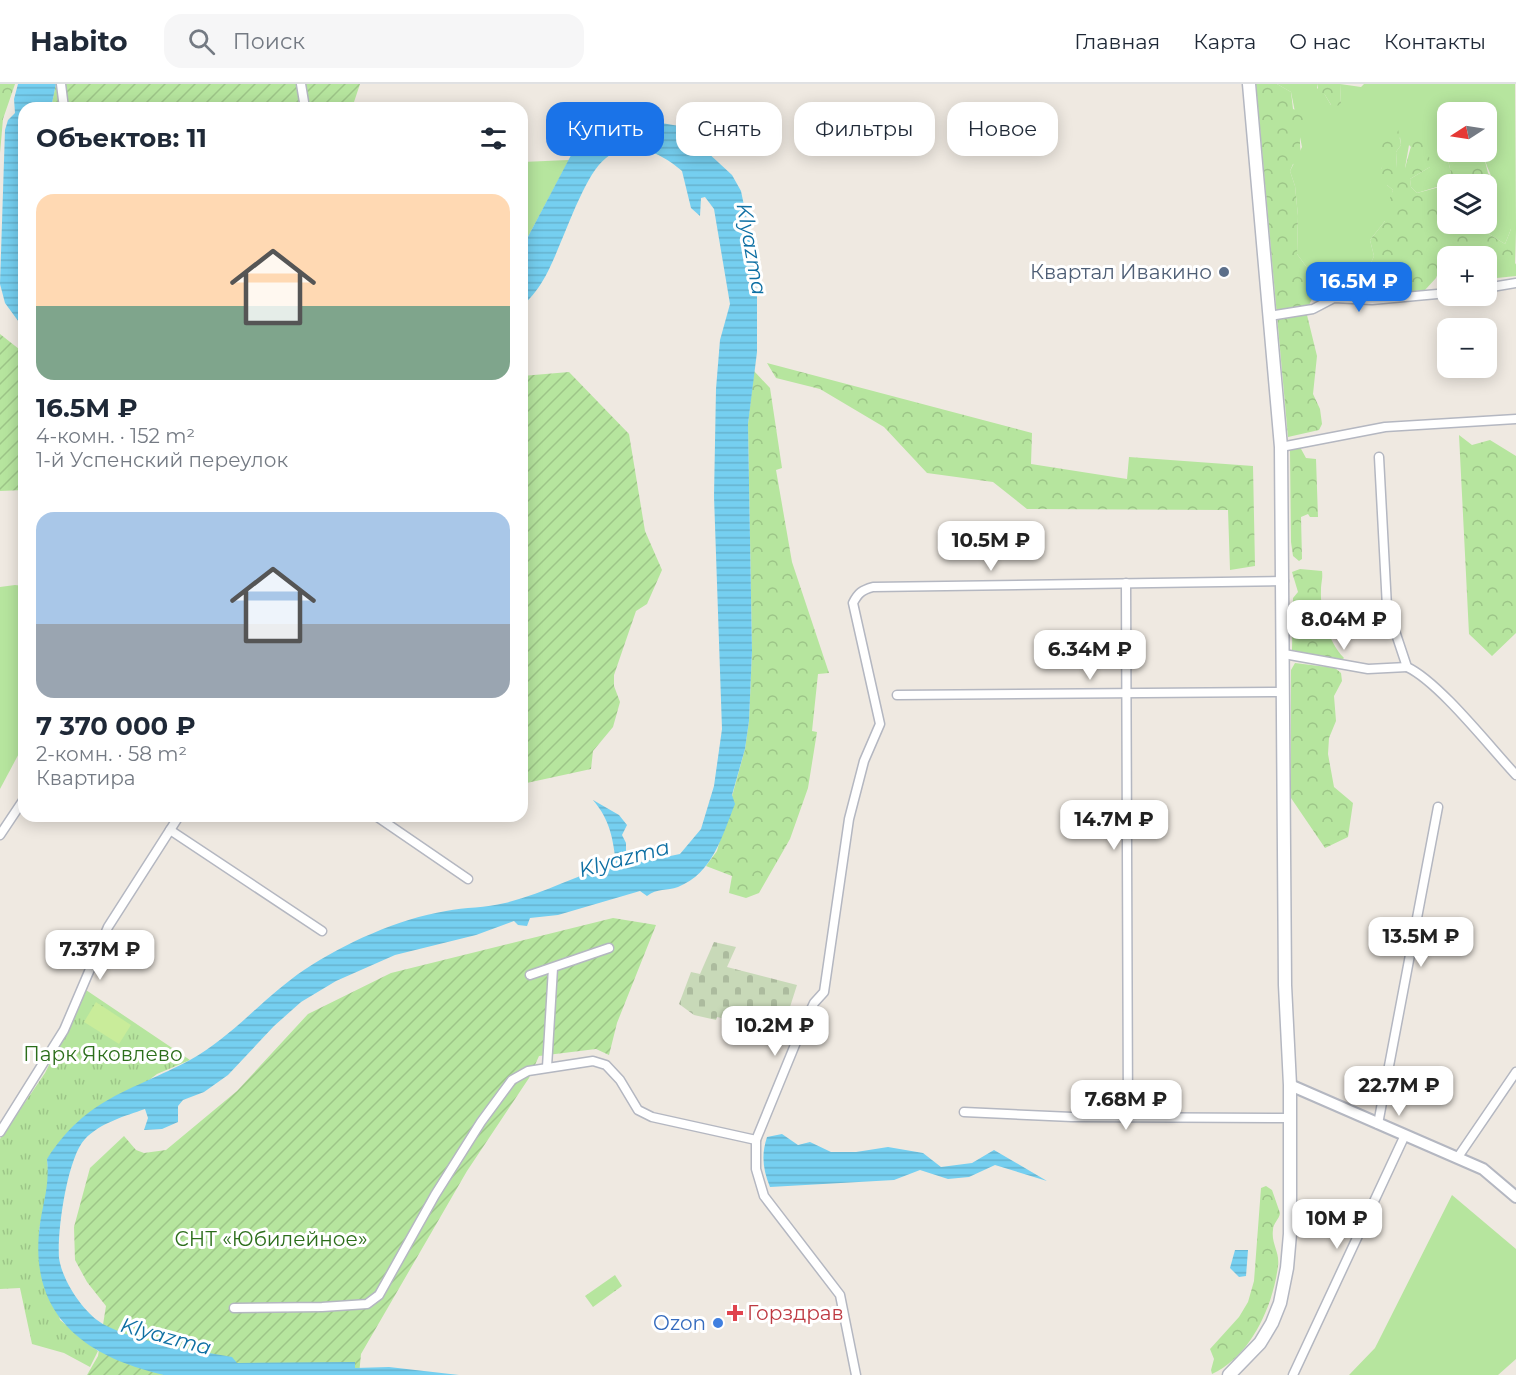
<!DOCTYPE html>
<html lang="ru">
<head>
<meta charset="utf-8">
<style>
  body { margin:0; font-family:Montserrat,sans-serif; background:#f6f6f7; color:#1f2937; height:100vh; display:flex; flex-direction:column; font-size:22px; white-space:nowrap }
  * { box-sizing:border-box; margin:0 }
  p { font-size:20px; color:#747a83 }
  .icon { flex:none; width:33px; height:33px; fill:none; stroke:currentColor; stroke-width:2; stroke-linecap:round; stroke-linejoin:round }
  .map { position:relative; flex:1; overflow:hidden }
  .sheet { position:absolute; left:18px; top:18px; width:510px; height:720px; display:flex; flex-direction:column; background:#fff; border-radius:18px; box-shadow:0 3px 15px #0003 }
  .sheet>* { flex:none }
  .guide { position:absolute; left:546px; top:18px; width:570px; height:54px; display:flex; gap:12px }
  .needle { width:39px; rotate:258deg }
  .tools { position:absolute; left:1437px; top:18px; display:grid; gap:12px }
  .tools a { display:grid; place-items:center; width:60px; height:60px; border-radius:12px; background:#fff; box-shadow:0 3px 15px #0003; font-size:30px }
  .price { position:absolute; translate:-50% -51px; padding:0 14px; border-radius:12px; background:#fff; color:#222; font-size:20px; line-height:39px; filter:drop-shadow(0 2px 3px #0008) }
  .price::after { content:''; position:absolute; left:50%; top:36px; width:18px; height:14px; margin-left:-9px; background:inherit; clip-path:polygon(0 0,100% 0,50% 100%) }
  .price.active { background:#1a73e8; color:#fff }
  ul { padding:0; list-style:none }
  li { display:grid; align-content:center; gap:12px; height:318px; padding:0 18px }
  li span { display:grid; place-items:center; height:186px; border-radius:18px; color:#555 }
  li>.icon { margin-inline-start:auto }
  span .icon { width:108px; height:108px; fill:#fffc; stroke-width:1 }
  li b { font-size:26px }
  h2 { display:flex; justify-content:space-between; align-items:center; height:72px; padding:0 18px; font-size:26px }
  .chip { padding:0 21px; border-radius:18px; background:#fff; box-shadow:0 3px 15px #0003; font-size:21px; line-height:54px }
  .chip.active { background:#1a73e8; color:#fff }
  header { display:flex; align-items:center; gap:36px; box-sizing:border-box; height:84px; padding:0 30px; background:#fff; border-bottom:2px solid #e0e1e3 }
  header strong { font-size:28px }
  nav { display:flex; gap:33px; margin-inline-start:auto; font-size:21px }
  .search { width:420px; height:54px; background:#f6f6f7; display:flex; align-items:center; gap:15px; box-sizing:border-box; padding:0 21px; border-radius:18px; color:#747a83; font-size:22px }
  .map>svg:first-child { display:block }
</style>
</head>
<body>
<header>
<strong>Habito</strong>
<div class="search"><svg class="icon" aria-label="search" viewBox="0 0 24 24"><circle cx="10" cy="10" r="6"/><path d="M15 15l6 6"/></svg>Поиск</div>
<nav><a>Главная</a><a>Карта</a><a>О нас</a><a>Контакты</a></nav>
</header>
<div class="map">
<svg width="1516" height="1291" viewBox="0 0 1516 1291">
  <defs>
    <pattern id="forest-crowns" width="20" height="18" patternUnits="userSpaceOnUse" patternTransform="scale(1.5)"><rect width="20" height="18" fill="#b6e59e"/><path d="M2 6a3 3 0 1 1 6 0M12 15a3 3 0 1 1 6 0" fill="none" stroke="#9dc588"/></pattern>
    <pattern id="cemetery-stones" width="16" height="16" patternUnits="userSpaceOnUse" patternTransform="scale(1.5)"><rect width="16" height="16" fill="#c8d9b8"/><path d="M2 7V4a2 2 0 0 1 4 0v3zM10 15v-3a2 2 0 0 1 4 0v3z" fill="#acbb9e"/></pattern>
    <pattern id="park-tufts" width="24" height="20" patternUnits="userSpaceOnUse" patternTransform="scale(1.5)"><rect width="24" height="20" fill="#b6e59e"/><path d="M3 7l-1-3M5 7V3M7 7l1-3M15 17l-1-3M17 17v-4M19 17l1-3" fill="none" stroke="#9dc588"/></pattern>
    <pattern id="garden-furrows" width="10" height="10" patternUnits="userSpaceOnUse" patternTransform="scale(1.5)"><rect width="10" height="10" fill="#b6e59e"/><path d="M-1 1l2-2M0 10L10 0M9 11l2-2" fill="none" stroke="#9dc588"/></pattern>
    <pattern id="water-rules" width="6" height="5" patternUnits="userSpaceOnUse" patternTransform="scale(1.5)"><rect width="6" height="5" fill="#75cff0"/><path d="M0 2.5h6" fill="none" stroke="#66b2ce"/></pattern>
  </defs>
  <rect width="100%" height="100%" fill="#efe9e1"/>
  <g fill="#b6e59e" fill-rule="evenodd">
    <path d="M1277,0H1318L1317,4L1325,11L1331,21L1341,20L1340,0L1361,3L1364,0H1515L1516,145H1511L1505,160L1473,140H1486L1487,125H1492C1502,105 1489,92 1484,73L1448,76L1453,98L1417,109L1411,103L1410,95L1430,83L1409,61L1405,84H1397L1396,68L1401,61L1400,53L1381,85L1387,101L1393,106L1385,137L1370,156L1374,172L1368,186L1373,202L1354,193L1346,195L1339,207L1313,213L1311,189L1297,170L1298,132L1295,102L1290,87L1302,63L1291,8ZM1448,28H1486V68H1448Z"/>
    <path d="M569,76L522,164V78Z"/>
    <path d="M1477,165L1492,166L1514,182L1516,179V192L1487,195L1486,172H1473Z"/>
    <path d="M15,501L24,502V660L0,705V503Z"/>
    <path d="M1452,1111L1516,1165V1275L1498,1291H1349L1375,1264Z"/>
  </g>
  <g fill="url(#forest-crowns)">
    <path d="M0,0H15L3,35L0,69Z"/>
    <path d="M1256,0H1277L1291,8L1293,25C1303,28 1305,32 1305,42C1296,52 1302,66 1301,79L1293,80L1290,87L1295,102L1298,132L1297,170L1311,189L1313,197V213L1306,227L1317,272L1313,310L1320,325L1322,340L1319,346L1288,353Z"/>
    <path d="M1318,0H1340L1341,20L1333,24L1325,11L1318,8Z"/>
    <path d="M1398,45L1401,61L1396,68L1397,84H1405L1413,55L1421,57L1430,75V83L1410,95L1411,103L1417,109L1447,101V117L1440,124L1448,140H1473L1505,160L1511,145H1516L1515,182L1507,183L1499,180L1492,166L1477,165L1473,172H1448L1447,179H1442L1436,194L1425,206C1412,207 1386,212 1376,208L1368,186L1374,172L1370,156L1385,137L1377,123L1390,114L1393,106L1387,101H1379L1373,88L1381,85L1384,77L1379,54L1385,50L1393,51Z"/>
    <path d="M1477,70L1484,73L1488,89L1497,102L1492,125H1487L1486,100H1449L1453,98L1448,76L1456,73L1463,76Z"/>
    <path d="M767,279L1032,349L1031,380L1127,395L1129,373L1253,382L1255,482L1230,486L1228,426L1027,425L993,398L927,389L884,343L820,305L776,294Z"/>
    <path d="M754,287L770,304L782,384L776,386L792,478L829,589L818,590L812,647L817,648L808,704L790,755L759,809L746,814L729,809L732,792L706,782L717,767L745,665L749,637L752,567L748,340Z"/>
    <path d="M1459,351L1472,361L1490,356L1516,372V549L1492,572L1469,550Z"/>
    <path d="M1292,363H1300L1306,374L1316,375L1318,433H1310L1308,430L1301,433L1302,475L1299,477L1293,472L1291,458L1290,366Z"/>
    <path d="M1300,485L1322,487C1323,494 1321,499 1321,506C1320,529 1328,557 1344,574L1341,577L1292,566L1293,514L1298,508L1292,488Z"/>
    <path d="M1295,579L1335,584L1341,589L1342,597L1334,612L1336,637L1329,654L1328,670L1334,703L1353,719L1348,753L1325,764L1291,714V586Z"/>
    <path d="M1266,1102L1272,1106L1280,1129C1279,1136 1273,1139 1273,1146C1271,1160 1280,1168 1278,1182C1273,1222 1251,1272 1212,1290L1211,1286L1214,1275L1210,1265L1239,1233L1248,1218L1254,1197L1261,1104Z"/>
  </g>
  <path fill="url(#cemetery-stones)" d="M714,858L736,863L727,883L797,901L782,948L717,933L716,936L694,931L679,920L691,888L700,890Z"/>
  <g fill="url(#park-tufts)">
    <path d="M86,906L190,976L157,990L47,1075L49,1098L39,1146L60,1236L98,1267L90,1283L64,1269L32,1260L20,1204L0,1205V1055L45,989Z"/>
    <path d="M615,1191L622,1202L593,1223L585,1212Z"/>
  </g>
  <g fill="url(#garden-furrows)">
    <path d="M56,0H360L352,24H51Z"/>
    <path d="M0,250L24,269V406L0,407Z"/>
    <path d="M569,288L629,350L645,447L662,486L647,520L636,527L614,591V602L620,618L613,643L593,667L591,685L522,700V292Z"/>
    <path d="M613,834L656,841L617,939L609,971L596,965L539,972L529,994L467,1087L361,1270L359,1291H87L98,1272L106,1222L87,1198L75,1176L74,1143L90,1084L124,1052L136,1066L144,1069L166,1066L237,1007L308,930L391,889Z"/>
  </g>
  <path fill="#c9ec9a" d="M96,918L131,941L119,960L84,938Z"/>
  <g fill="url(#water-rules)">
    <path d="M18,0H56L51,24H24V245L5,219L0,200L5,46L8,36L15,29L14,15Z"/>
    <path d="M614,31L679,42L732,91L741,107L754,170L757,213V268L748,340L752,567L749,637L745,665L732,711L735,720C722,752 713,789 678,803C667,807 657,804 647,812L640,807L558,831L530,834L527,842L518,841L514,837L476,851L395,871L336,897L301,918L274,942L228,991L204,1008L183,1016L178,1022V1038L162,1045L144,1046L148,1034L145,1025C125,1032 100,1039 85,1055C67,1074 57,1148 59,1174C62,1195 80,1223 97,1236C123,1256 198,1267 232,1273L237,1279L355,1278V1284L389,1283L459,1291H164C87,1273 31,1234 39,1148C42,1119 50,1105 47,1075C87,1013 130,1008 190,976C232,953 264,913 304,886C345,859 398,835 446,827C465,823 486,824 505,819C543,810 578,790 616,780C613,754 610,736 593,716L619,731L627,741L622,751L626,759V769L631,775L641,778L680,770L701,745L714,702L722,645L714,412L716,305L720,256L730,220L714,125L705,113L701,114L700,132L691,124L682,87C662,69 630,54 606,74C581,93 561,168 542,198C537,207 529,215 522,223V164L578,58L604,34Z"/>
    <path d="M782,1050L798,1061L810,1058L831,1068H856L888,1063L923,1069L941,1083L972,1079L994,1066L1047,1097L995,1081L969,1093L948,1095L920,1086L894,1096L770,1103C763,1086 761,1071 767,1053Z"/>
    <path d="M1235,1166H1248L1246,1192L1239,1193L1230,1184Z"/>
  </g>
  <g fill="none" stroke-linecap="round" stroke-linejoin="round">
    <defs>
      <g id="minor">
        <path d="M61,0L64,24"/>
        <path d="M301,0L305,24"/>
        <path d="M1486,204L1516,199"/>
        <path d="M1269,232L1313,225L1334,214L1372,216L1448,209"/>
        <path d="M1281,363L1385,343L1516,335"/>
        <path d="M1379,373L1387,523L1407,583C1439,598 1489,662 1516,691"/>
        <path d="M1126,499L1128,1034"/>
        <path d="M1284,570L1368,585L1407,583"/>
        <path d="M897,611L1284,608"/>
        <path d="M376,732L468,795"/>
        <path d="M170,746L322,847"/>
        <path d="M0,751L24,715"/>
        <path d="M530,891L609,864"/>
        <path d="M547,983L553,884"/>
        <path d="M964,1028L1072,1033L1290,1034"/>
        <path d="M1378,1040L1438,723"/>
        <path d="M0,1048L64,946L108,843L179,732"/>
        <path d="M1458,1073L1516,988"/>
        <path d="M234,1224L322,1223L367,1220L379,1211L435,1111L481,1038L512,996L528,987L593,977L606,981L620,996L638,1026L652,1033L756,1056"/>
        <path d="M856,1291L840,1211L764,1112L756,1085V1056L799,951L814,919L824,908L849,735L864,677L880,640L853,519C858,509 862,506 873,503L1284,497"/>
        <path d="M1293,1291L1405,1051"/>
      </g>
      <path id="tertiary" d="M1290,1001L1483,1085L1516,1113"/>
      <path id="secondary" d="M1229,1291L1260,1259L1272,1239L1280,1219L1287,1184L1290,1150V1001L1285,901L1281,363L1249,0"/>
    </defs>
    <use href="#minor" stroke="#b4b7c1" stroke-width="11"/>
    <use href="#tertiary" stroke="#b4b7c1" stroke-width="14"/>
    <use href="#secondary" stroke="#b4b7c1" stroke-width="15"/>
    <use href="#minor" stroke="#fff" stroke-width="8"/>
    <use href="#tertiary" stroke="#fff" stroke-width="10"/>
    <use href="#secondary" stroke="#fff" stroke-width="12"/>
  </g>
  <circle fill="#5c6f8a" stroke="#fff" stroke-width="2" cx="1224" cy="188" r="6"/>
  <path fill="#e0444e" stroke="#fff" stroke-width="2" d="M732 1220h6v6h6v6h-6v6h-6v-6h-6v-6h6z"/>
  <circle fill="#3f7fe0" stroke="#fff" stroke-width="2" cx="718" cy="1239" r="6"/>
  <g text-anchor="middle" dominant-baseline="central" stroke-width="6" stroke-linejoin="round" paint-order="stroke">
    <g font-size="20" fill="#4e5e75" stroke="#fff" text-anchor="end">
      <text x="1212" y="188">Квартал Ивакино</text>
    </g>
    <g font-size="20" fill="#2c6e1b" stroke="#fff">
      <text x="103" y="970">Парк Яковлево</text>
      <text x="271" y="1155">СНТ «Юбилейное»</text>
    </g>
    <g font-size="20" fill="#be3a42" stroke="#fff" text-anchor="start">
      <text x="747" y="1229">Горздрав</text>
    </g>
    <g font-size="20" fill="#366cbe" stroke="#fff" text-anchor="end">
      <text x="706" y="1239">Ozon</text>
    </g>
    <g font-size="21" font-style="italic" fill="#0d6fa3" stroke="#fff">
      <text transform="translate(752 165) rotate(80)">Klyazma</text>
      <text transform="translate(624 774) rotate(-15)">Klyazma</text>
      <text transform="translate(166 1252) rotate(15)">Klyazma</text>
    </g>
  </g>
</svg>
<div class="tools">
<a><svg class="needle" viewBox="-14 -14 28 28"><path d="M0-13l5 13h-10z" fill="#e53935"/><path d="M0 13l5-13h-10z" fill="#747a83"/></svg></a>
<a><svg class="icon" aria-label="layers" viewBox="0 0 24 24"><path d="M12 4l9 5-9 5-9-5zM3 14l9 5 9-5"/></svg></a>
<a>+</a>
<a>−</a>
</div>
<b class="price active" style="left:1359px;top:229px">16.5M ₽</b>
<b class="price" style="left:991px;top:488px">10.5M ₽</b>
<b class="price" style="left:1344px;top:567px">8.04M ₽</b>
<b class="price" style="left:1090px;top:597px">6.34M ₽</b>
<b class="price" style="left:1114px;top:767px">14.7M ₽</b>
<b class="price" style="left:1421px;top:884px">13.5M ₽</b>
<b class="price" style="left:100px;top:897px">7.37M ₽</b>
<b class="price" style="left:775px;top:973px">10.2M ₽</b>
<b class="price" style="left:1399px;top:1033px">22.7M ₽</b>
<b class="price" style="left:1126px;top:1047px">7.68M ₽</b>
<b class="price" style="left:1337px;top:1166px">10M ₽</b>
<div class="guide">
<a class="chip active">Купить</a>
<a class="chip">Снять</a>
<a class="chip">Фильтры</a>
<a class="chip">Новое</a>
</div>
<section class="sheet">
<h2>Объектов: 11<svg class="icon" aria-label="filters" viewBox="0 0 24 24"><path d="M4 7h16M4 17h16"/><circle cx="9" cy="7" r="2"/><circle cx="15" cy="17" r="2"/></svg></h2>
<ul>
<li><span style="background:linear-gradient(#ffd9b3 60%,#7fa58c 0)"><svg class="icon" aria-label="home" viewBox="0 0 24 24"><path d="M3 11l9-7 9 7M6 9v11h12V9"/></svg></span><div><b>16.5M ₽</b><p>4-комн. · 152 m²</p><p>1-й Успенский переулок</p></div></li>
<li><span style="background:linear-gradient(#a9c7e8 60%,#9aa5b1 0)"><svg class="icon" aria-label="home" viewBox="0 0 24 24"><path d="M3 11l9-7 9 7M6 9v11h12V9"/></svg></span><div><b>7 370 000 ₽</b><p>2-комн. · 58 m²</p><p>Квартира</p></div></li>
</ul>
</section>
</div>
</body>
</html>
